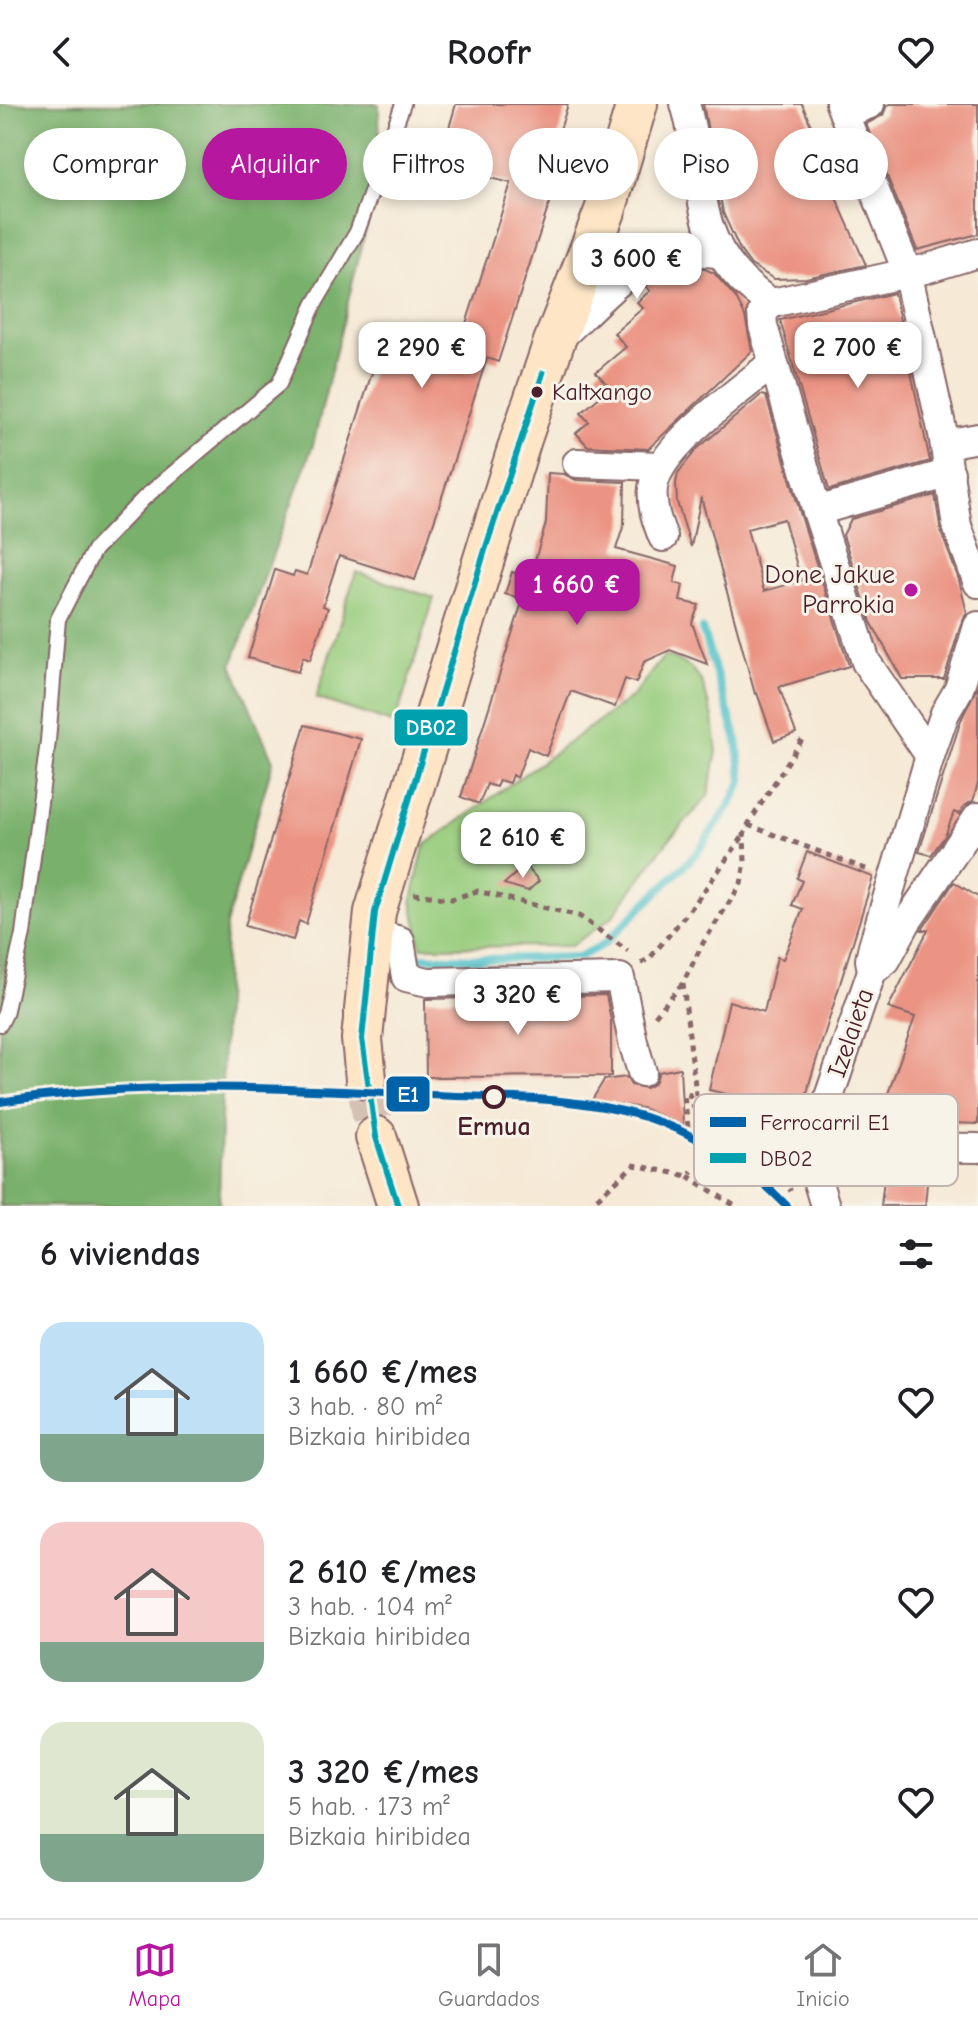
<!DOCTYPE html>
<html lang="es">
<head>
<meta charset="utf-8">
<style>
  body { margin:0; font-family:"Comic Neue",sans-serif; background:#f6f6f6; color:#202124; height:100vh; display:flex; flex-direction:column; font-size:30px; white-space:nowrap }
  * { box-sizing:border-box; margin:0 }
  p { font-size:26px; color:#757577 }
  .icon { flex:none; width:44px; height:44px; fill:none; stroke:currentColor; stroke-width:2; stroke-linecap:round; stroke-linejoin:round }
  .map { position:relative; height:1102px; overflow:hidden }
  .drawer { display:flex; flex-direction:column; background:#fff; flex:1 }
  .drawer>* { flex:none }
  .guide { position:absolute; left:24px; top:24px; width:930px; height:72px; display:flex; gap:16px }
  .price { position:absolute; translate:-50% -68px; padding:0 18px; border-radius:16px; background:#fff; color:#222; font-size:26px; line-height:52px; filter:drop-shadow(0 2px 4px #0008) }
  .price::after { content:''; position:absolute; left:50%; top:48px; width:24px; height:18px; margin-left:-12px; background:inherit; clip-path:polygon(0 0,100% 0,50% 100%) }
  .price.selected { background:#b5179e; color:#fff }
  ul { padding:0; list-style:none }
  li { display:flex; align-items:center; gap:24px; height:200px; padding:0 40px }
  li span { display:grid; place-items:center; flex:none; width:224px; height:160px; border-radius:24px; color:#555 }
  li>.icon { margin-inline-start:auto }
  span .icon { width:96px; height:96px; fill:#fffc; stroke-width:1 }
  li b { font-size:34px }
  h2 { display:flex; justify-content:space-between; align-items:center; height:96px; padding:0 40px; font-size:34px }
  .tag { padding:0 28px; border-radius:36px; background:#fff; box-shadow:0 4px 12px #0003; font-size:28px; line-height:72px }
  .tag.selected { background:#b5179e; color:#fff }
  header { display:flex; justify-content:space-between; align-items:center; height:104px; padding:0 40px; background:#fff; font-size:36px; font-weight:600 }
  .dock { display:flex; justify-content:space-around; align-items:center; height:112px; border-top:2px solid #e0e0e0; background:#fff; font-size:22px; color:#757577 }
  .dock a { display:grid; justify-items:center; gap:4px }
  .dock .selected { color:#b5179e }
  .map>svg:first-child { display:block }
</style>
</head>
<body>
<header><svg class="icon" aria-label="back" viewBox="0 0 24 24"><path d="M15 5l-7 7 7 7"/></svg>Roofr<svg class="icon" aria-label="heart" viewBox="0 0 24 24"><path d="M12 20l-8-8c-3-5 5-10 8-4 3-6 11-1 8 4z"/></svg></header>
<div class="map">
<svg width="978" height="1102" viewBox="0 0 978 1102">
  <rect width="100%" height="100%" fill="#f7f3e8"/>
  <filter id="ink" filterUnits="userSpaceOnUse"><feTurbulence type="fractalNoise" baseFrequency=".0125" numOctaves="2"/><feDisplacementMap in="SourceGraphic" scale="16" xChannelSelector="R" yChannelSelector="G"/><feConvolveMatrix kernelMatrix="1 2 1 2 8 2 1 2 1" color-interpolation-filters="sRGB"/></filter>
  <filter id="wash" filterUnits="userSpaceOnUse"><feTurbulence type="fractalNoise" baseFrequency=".006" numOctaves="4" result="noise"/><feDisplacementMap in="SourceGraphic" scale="32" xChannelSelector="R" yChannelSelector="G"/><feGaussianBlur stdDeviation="1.8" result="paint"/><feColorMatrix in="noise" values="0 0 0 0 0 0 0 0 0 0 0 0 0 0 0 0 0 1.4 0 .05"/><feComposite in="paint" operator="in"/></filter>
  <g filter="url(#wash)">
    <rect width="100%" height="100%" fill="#f6e9d6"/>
    <g fill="#97cc7d" stroke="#707654" stroke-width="2">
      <path d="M356,468L434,494L395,620L316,594Z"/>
      <path d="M664,552L676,555L691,564L702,578L713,614L717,648L708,692L666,739L612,813L571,842L421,843L412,796L424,742L632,593Z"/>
    </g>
    <path fill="#79b06c" stroke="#62684c" stroke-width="2" d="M0,0H379L380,66L313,341L232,561L273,657L226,821L219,1102H0Z"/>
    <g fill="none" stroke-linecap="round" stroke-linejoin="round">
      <path stroke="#56c3cc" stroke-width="8" d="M413,853L483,855L579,853L604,840L697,749L730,701L742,677L737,636L702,525"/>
    </g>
    <g id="blocks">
      <g fill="#eb9484" fill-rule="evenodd">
        <path d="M456,0H568L544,78L555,82L498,258L487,254L415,476L339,452L323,502L328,504L310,556L303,553L298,568L248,554L275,466L293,472L295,467L307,471L387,222L458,245L511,79L443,63L449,24Z"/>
        <path d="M703,0H802L837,84L833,87L866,161L806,174L774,175L751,161L740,146L723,109Z"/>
        <path d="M890,0H978V130L917,146L866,20L883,11L887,1Z"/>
        <path d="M685,164L705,165L714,169L736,194L745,212L752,247L648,345L588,342L576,329L589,318L581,309L610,284L596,268L626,243L614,229L643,204L637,198L650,187L644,180L669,165Z"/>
        <path d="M894,189L930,357L829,386L780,216Z"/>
        <path d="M761,291L766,292L801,412L849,562L779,583L796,629L774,637L757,589L755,590L701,393L691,443L677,398L676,379L678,369L697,345ZM784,415L801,477L764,487L747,425Z"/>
        <path d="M548,369L564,370L576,376L625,378L624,420L616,445L678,462L674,479L683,481L680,497L699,501L692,519L707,560L670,546L644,558L636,579L625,575L615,603L571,587L546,652L528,644L517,674L512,671L509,679L499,676L496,683L487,680L479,700L461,693L523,495L505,490L512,468L530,473L546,419Z"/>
        <path d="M935,391L941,428L959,476L967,509L962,517L944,575H902L871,518L843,431L851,415Z"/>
        <path d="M978,581V679L973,697L964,702L960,710L954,708L945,732L931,751L919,748L961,616Z"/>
        <path d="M305,621L361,635L306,820L299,817L293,836L245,822Z"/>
        <path d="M807,748L873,773L810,977L790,1059L761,1038L729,1022L735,992L709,986L729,897L764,908L777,853L783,855L803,805L792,801L802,777L797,774Z"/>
        <path d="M525,761L539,777L528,787L504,780Z"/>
        <path d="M954,778L978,793V1020L952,1019L949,1027L890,1026L877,1021L915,913L888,904L928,826H922Z"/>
        <path d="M606,891L611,916V972L426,973L425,895Z"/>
        <path d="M680,964L683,1021L642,1004L592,996L604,976L626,973L631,981L646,984L655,979L659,968Z"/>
        <path d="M885,1065L928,1068L925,1102H881Z"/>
      </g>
    </g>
  </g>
  <g filter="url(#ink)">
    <use href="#blocks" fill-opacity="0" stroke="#866667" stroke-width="2"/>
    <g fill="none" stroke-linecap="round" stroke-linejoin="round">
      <path stroke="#d4c1b4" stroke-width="40" stroke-dasharray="40 20" stroke-linecap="butt" d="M366,975L376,1033"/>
      <defs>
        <path id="lane" d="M0,920L5,910L23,830L48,637L58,515L94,446L144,394L279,280L314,201L357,128L403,0"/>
        <g id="street">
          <path d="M685,0C705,63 690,124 742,176C752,185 760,193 772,199"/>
          <path d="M840,0L907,167L943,330L957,422L978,479"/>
          <path d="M844,10L870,0"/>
          <path d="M772,199L762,209L763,222L817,407L866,558L930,652"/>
          <path d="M772,199L925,165L978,149"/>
          <path d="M558,235C584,212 632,158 664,149C682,145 702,148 720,149"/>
          <path d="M945,340L978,334"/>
          <path d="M577,359L660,362"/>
          <path d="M817,407L950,369"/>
          <path d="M663,433C657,418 651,402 653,384C658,343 741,286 773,259"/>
          <path d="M372,829L400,837L406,873L428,878L620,874L633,938L642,968"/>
          <path d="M872,867L886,856L906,819L978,713"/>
          <path d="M820,1037L893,1043L978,1044"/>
          <path d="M825,1102L813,1062L829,993L872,867L870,856L873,842L930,652L945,609L959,585L978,522"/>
        </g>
        <g id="secondary">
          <path d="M366,975L362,935L375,808L521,335L554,238L605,107L637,0"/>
          <path d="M376,1033L398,1102"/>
        </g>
      </defs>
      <use href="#lane" stroke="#866667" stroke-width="18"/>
      <use href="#street" stroke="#866667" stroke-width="32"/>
      <use href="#secondary" stroke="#866667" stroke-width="44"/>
      <g stroke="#866667" stroke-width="5" stroke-dasharray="6 6" stroke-linecap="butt">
        <path d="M748,721L871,767"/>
        <path d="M414,790L452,795L477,787L579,812L628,847"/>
        <path d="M641,859L650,854L693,802L744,731"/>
        <path d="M655,912L682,880"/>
        <path d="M699,1016L683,879L703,839L741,780L745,758L744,731L749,719L803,634"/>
        <path d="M688,1023L684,991L689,990L699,1016L744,1043L777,1069L791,1087"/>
        <path d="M688,1072L735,1102"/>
        <path d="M588,1102L634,1061L688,1072L692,1067"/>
      </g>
      <use href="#lane" stroke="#fff" stroke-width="14"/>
      <use href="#street" stroke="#fff" stroke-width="28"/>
      <use href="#secondary" stroke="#fde5c5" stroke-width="40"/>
      <defs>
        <path id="bus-1" d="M398,1102L376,1033L362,935L375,808L485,446L543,269"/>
      </defs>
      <use href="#bus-1" stroke="#f7f3e8" stroke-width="12"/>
      <use href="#bus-1" stroke="#00a0ae" stroke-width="6"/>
      <defs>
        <path id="rail-1" d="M0,998C142,976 286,984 429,991C500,994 576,992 645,1013C700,1031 747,1061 787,1102"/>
      </defs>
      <use href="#rail-1" stroke="#f7f3e8" stroke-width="14"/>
      <use href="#rail-1" stroke="#0063a9" stroke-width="8"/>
    </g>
  </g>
  <circle fill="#4a1f2b" stroke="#f7f3e8" stroke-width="3" cx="537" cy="288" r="7"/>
  <circle fill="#b5179e" stroke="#f7f3e8" stroke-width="3" cx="911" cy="486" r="8"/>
  <circle fill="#f7f3e8" stroke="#4a1f2b" stroke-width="4" cx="494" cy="993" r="10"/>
  <g text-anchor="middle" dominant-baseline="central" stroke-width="6" stroke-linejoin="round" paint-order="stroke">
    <g font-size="24" fill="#4a1f2b" stroke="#f7f3e8" text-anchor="start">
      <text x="552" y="288">Kaltxango</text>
    </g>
    <g font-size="26" fill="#4a1f2b" stroke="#f7f3e8" text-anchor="end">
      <text x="895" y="471">Done Jakue<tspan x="895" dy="30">Parrokia</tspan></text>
    </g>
    <g font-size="26" fill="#4a1f2b" stroke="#f7f3e8">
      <text transform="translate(851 929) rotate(-71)">Izelaieta</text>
    </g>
    <g font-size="26" font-weight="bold" fill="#4a1f2b" stroke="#f7f3e8">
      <text x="494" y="1023">Ermua</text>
    </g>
  </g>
  <rect x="694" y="990" width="264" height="92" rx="12" fill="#f7f3e8" stroke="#c3b3af" stroke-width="2"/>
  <rect x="710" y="1013" width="36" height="10" fill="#0063a9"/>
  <rect x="710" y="1049" width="36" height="10" fill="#00a0ae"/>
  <g font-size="22" fill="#4a1f2b">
    <text x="760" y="1026">Ferrocarril E1</text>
    <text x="760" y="1062">DB02</text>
  </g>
  <g stroke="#f7f3e8" stroke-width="3">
    <rect x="393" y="604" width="76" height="39" rx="8" fill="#00a0ae"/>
    <rect x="385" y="971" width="46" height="38" rx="8" fill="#0063a9"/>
  </g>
  <g font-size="22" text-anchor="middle" font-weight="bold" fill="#fff">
    <text x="431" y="631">DB02</text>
    <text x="408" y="998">E1</text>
  </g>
</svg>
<b class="price" style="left:637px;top:197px">3 600 €</b>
<b class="price" style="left:422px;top:286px">2 290 €</b>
<b class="price" style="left:858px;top:286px">2 700 €</b>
<b class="price selected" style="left:577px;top:523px">1 660 €</b>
<b class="price" style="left:523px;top:776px">2 610 €</b>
<b class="price" style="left:518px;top:933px">3 320 €</b>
<div class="guide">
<a class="tag">Comprar</a>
<a class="tag selected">Alquilar</a>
<a class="tag">Filtros</a>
<a class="tag">Nuevo</a>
<a class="tag">Piso</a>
<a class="tag">Casa</a>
</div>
</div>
<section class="drawer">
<h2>6 viviendas<svg class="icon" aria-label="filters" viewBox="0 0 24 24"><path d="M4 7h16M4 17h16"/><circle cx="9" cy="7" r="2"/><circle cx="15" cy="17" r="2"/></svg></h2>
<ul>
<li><span style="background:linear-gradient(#bfe0f5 70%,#7fa58c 0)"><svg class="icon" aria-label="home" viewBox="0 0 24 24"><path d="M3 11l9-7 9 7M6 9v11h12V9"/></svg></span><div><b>1 660 €/mes</b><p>3 hab. · 80 m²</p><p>Bizkaia hiribidea</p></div><svg class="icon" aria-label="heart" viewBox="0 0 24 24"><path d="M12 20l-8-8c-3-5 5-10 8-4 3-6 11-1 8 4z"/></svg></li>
<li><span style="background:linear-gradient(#f6c9c9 75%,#7fa58c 0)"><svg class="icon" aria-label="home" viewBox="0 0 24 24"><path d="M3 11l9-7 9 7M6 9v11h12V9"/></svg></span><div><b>2 610 €/mes</b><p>3 hab. · 104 m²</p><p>Bizkaia hiribidea</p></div><svg class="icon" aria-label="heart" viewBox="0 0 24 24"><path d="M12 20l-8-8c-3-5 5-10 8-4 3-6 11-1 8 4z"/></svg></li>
<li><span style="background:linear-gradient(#dfe7d0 70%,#7fa58c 0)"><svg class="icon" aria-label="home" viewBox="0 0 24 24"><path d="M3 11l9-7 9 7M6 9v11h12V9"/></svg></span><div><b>3 320 €/mes</b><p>5 hab. · 173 m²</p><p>Bizkaia hiribidea</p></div><svg class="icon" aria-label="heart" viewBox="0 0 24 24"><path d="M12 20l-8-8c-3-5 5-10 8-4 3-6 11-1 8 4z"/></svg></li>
</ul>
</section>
<nav class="dock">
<a class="selected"><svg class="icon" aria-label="map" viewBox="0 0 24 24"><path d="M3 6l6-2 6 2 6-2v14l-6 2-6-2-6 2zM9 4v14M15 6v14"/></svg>Mapa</a>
<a><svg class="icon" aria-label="saved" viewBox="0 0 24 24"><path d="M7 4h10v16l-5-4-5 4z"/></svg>Guardados</a>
<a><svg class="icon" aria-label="home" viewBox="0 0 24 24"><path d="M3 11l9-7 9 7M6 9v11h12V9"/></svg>Inicio</a>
</nav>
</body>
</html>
